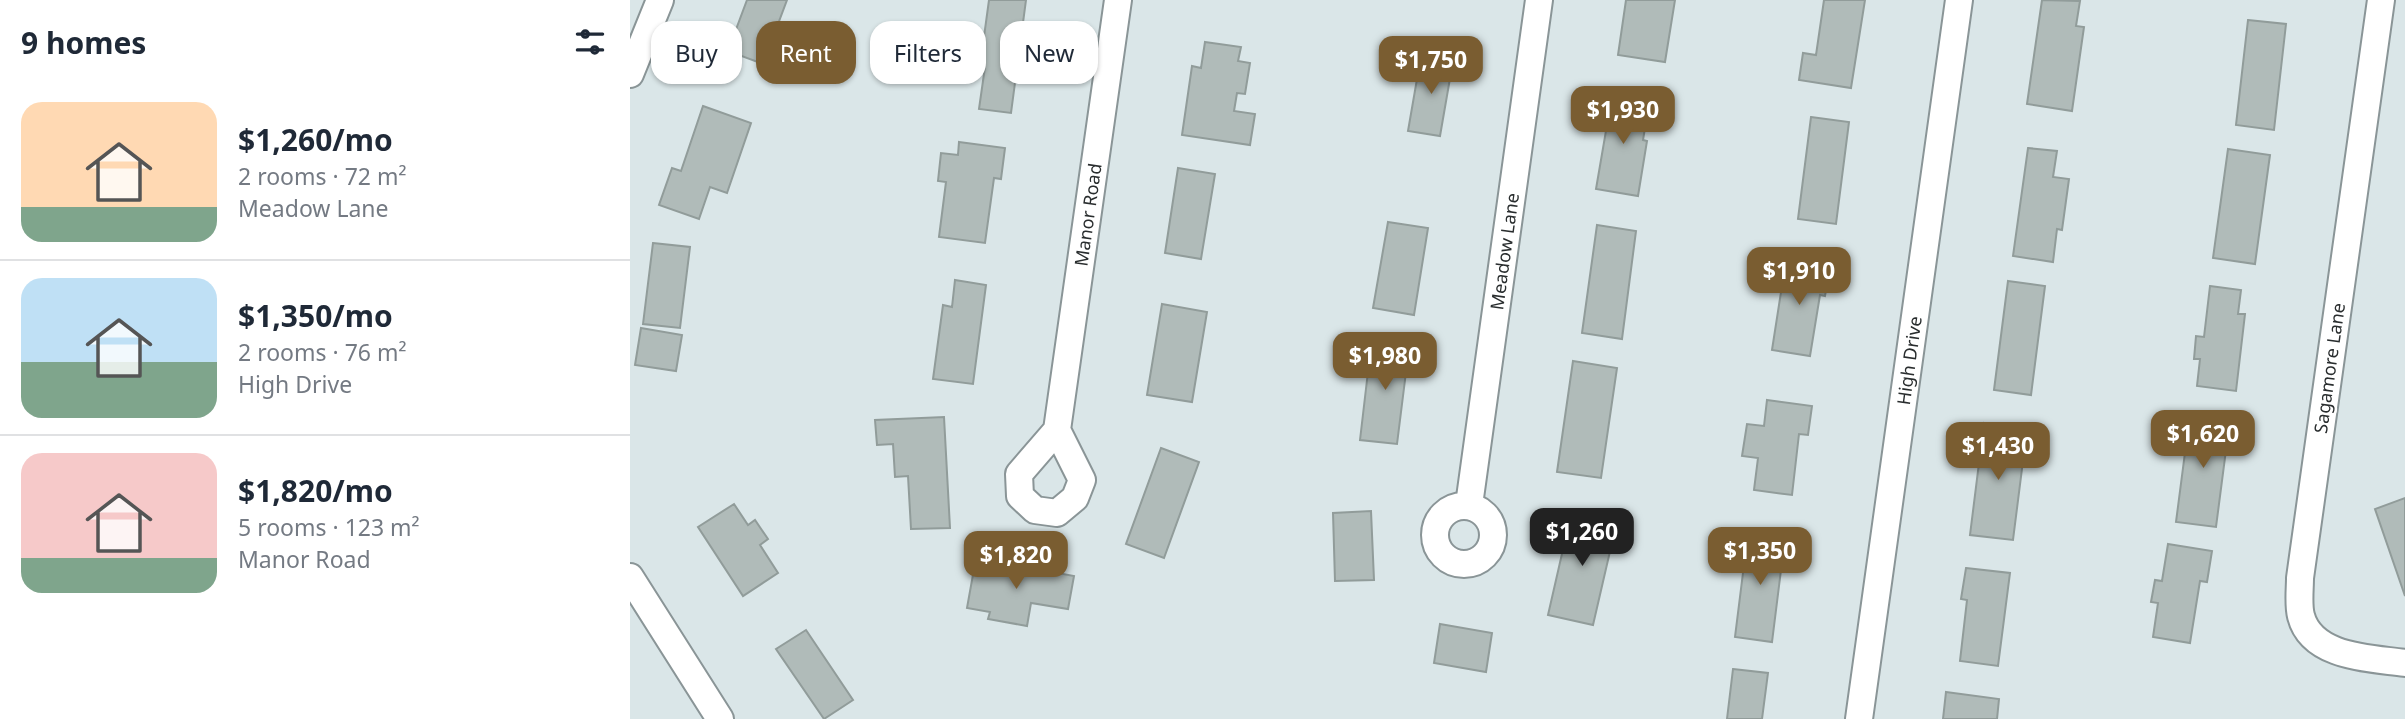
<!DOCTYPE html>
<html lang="en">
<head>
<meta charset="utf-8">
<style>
  body { margin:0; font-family:"Noto Sans",sans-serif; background:#f6f6f7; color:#1f2937; height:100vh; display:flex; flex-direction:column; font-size:26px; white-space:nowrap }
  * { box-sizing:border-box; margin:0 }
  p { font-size:23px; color:#747a83 }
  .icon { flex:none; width:38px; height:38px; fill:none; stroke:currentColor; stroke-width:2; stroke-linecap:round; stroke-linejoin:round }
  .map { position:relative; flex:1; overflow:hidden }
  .panel { display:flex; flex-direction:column; background:#fff; width:630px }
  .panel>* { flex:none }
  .banner { position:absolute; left:21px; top:21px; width:665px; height:63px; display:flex; gap:14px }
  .price { position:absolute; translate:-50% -60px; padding:0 16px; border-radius:14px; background:#7a5d31; color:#fff; font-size:23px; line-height:46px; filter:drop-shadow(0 2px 4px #0008) }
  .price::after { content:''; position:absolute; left:50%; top:42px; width:21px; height:16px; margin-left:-10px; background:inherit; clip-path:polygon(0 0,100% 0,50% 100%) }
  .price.on { background:#222; color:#fff }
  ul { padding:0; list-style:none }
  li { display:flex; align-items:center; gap:21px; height:175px; padding:0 21px }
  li+li { border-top:2px solid #e0e1e3 }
  li span { display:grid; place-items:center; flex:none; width:196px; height:140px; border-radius:21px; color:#555 }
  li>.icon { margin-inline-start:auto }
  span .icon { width:84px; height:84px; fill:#fffc; stroke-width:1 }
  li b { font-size:30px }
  h2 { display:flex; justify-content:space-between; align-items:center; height:84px; padding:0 21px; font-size:30px }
  .chip { padding:0 24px; border-radius:21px; background:#fff; box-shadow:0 2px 5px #0004; font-size:24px; line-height:63px }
  .chip.on { background:#7a5d31; color:#fff }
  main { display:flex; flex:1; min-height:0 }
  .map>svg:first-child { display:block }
</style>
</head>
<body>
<main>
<section class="panel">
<h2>9 homes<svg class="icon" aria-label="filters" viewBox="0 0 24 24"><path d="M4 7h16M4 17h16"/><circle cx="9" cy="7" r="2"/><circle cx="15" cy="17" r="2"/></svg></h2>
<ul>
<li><span style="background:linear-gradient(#ffd9b3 75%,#7fa58c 0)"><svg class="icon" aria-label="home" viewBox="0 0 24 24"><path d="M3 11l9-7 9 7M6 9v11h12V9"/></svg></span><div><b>$1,260/mo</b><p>2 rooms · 72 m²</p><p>Meadow Lane</p></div></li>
<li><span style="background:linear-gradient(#bfe0f5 60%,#7fa58c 0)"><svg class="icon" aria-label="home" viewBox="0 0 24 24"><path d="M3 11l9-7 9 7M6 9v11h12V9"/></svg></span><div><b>$1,350/mo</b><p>2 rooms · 76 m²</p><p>High Drive</p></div></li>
<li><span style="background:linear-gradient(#f6c9c9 75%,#7fa58c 0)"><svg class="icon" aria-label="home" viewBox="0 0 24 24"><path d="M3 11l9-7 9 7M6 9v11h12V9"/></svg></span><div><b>$1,820/mo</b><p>5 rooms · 123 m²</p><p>Manor Road</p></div></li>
</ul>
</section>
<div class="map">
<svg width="1775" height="719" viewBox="0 0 1775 719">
  <rect width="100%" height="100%" fill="#dae6e8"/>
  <g fill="#b0bbb9" stroke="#919c9a" stroke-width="2">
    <path d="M117,0H157L133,64L98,51Z"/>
    <path d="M359,0H396L381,113L349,109L355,67L350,66Z"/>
    <path d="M996,0H1045L1035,62L988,55Z"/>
    <path d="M1194,0H1235L1221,88L1169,80L1173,53L1186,55Z"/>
    <path d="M1412,0L1450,1L1446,26L1454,27L1442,111L1397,104Z"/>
    <path d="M1618,20L1656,24L1644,130L1606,125Z"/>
    <path d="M575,42L611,47L608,61L620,63L615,94L607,93L604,111L625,114L620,145L552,135L562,66L571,68Z"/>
    <path d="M791,56L823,61L810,136L778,131Z"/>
    <path d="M983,90L1012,95L1008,120L1016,122L1013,140L1017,141L1008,196L966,189Z"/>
    <path d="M73,106L121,123L97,193L80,187L69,219L29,205L42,168L51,171Z"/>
    <path d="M1181,117L1219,122L1206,224L1168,219Z"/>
    <path d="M329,142L375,148L371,179L364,178L355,243L309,237L316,182L308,181L311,153L328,155Z"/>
    <path d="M1398,148L1427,151L1423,177L1439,179L1432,230L1427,229L1423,262L1383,256Z"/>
    <path d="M1598,149L1640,155L1625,264L1583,258Z"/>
    <path d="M548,168L585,174L571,259L535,253Z"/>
    <path d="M758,222L798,228L784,315L743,308Z"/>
    <path d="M967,225L1006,231L992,339L952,333Z"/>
    <path d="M23,243L60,247L50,328L13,324Z"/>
    <path d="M1156,260L1200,267L1195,296L1190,295L1180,356L1142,350Z"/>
    <path d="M325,280L356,285L343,384L303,379L313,305L322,307Z"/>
    <path d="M1378,281L1415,286L1401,395L1364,390Z"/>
    <path d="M1580,286L1611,290L1608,314H1615L1606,391L1567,386L1570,359H1564L1566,336L1574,337Z"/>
    <path d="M532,304L577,312L562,402L517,395Z"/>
    <path d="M11,328L52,335L46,371L5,365Z"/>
    <path d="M751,337L780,340L767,444L730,440L739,363L748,364Z"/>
    <path d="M943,361L987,368L971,478L927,472Z"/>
    <path d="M1137,400L1182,406L1178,435L1169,434L1162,495L1124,490L1128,458L1112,456L1117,424L1134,426Z"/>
    <path d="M1560,414L1600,419L1586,527L1546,522Z"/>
    <path d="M314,417L320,528L281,529L278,476L265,477L263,444L247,445L245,420Z"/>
    <path d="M1354,423L1397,429L1383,540L1340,535Z"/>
    <path d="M531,448L569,462L534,558L496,544Z"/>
    <path d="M1775,498V596L1745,509Z"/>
    <path d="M104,504L118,525L125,520L138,539L130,545L148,573L113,596L68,527Z"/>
    <path d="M942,510L987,521L963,625L918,615Z"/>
    <path d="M741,511L744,580L705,581L703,513Z"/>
    <path d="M1118,533L1155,538L1142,642L1105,637Z"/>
    <path d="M1538,544L1582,551L1577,582L1570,581L1560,643L1523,637L1528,603L1521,602L1525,580L1532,581Z"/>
    <path d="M346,558L444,576L438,609L401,603L397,626L358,619L360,612L337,608Z"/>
    <path d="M1336,568L1380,573L1368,666L1330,661L1337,600L1331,599Z"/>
    <path d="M810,624L862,633L856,672L804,663Z"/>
    <path d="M176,630L223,700L194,719L146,649Z"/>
    <path d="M1103,669L1138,673L1132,719H1097Z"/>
    <path d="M1316,692L1369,699L1367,719H1313Z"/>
  </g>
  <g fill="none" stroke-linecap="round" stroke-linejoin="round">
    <defs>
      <g id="minor">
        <path d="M1751,0L1670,578C1670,589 1668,605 1671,616C1682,658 1741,658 1775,663"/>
        <path d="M0,74L30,0"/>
        <path id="s1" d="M427,430L452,480L445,498L427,513L405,510L390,496L389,474L427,430L488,0"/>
        <path id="s2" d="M839,505L909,0"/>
        <circle cx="834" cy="535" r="29"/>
        <path d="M0,577L90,719"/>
        <path id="s3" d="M1229,719L1329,0"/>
      </g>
    </defs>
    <use href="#minor" stroke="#8a9597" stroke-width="30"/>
    <use href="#minor" stroke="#fff" stroke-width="26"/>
  </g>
  <g text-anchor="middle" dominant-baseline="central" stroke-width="5" stroke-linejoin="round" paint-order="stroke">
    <g font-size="18" fill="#292d2e" stroke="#fff">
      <text stroke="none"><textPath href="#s1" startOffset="439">Manor Road</textPath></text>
      <text stroke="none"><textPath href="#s2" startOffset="256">Meadow Lane</textPath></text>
      <text stroke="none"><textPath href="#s3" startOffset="362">High Drive</textPath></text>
      <text transform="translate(1699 368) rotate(-82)">Sagamore Lane</text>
    </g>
  </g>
</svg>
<b class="price" style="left:801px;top:96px">$1,750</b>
<b class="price" style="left:993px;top:146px">$1,930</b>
<b class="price" style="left:1169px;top:307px">$1,910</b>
<b class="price" style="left:755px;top:392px">$1,980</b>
<b class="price" style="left:1573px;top:470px">$1,620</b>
<b class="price" style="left:1368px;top:482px">$1,430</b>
<b class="price on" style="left:952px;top:568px">$1,260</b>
<b class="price" style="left:1130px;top:587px">$1,350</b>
<b class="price" style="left:386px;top:591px">$1,820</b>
<div class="banner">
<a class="chip">Buy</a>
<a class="chip on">Rent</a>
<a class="chip">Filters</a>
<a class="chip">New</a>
</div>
</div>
</main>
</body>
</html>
